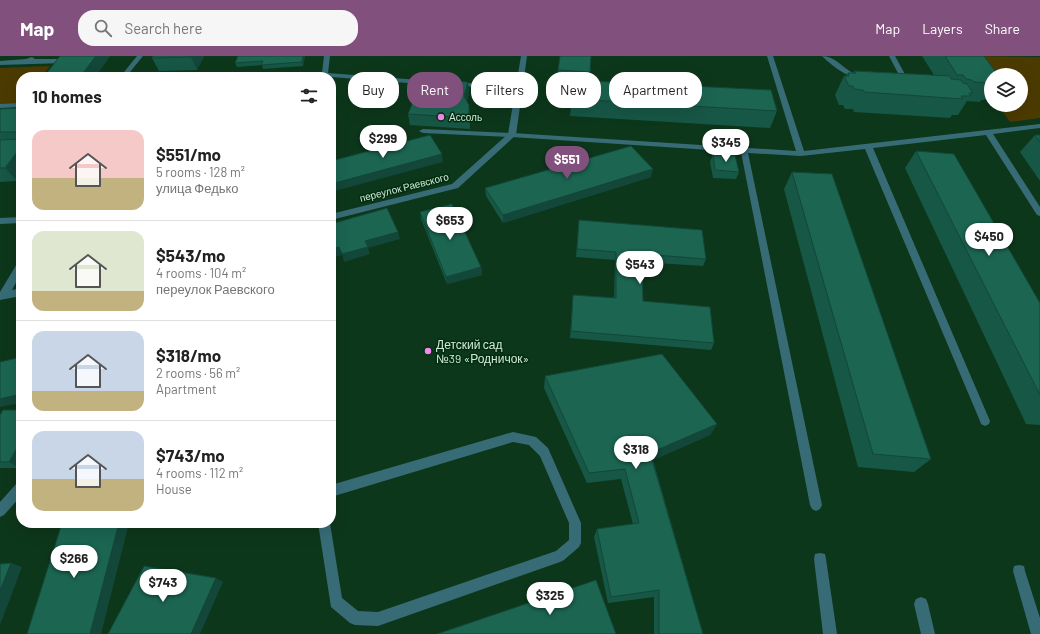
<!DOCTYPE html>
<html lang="en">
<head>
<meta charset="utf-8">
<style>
  body { margin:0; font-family:Barlow,sans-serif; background:#f6f6f6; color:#222; height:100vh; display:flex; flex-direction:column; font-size:15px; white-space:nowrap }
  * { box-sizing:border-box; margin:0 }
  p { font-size:13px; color:#767676 }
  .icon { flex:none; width:22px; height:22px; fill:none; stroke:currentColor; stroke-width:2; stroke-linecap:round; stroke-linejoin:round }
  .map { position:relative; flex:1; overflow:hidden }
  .side { position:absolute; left:16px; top:16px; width:320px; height:456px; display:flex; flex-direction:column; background:#fff; border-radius:16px; box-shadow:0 4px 16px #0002 }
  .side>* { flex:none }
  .guide { position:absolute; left:348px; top:16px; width:380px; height:36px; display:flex; gap:8px }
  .controls { position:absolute; left:984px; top:12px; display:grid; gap:8px }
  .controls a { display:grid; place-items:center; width:44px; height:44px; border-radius:50%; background:#fff; box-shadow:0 4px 16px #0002; font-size:20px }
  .price { position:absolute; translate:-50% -34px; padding:0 9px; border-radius:14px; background:#fff; color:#222; font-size:13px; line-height:26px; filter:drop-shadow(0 1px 2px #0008) }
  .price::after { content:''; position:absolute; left:50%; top:24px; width:12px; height:9px; margin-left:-6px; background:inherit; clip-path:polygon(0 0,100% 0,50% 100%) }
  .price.active { background:#82507d; color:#fff }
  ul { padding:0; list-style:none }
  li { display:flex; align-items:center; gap:12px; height:100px; padding:0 16px }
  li+li { border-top:1px solid #e0e0e0 }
  li span { display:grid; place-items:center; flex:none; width:112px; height:80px; border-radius:12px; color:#555 }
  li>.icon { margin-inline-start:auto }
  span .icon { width:48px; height:48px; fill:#fffc; stroke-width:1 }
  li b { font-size:17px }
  h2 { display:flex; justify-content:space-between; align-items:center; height:48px; padding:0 16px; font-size:17px }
  .pill { padding:0 14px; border-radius:16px; background:#fff; box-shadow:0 4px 16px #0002; font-size:14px; line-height:36px }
  .pill.active { background:#82507d; color:#fff }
  header { display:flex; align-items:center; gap:24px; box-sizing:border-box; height:56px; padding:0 20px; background:#82507d; color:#fff }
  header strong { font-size:19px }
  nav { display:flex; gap:22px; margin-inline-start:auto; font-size:14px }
  .search { width:280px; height:36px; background:#f6f6f6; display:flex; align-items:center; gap:10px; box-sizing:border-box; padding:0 14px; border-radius:16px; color:#767676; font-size:15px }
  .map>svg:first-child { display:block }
</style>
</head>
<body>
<header>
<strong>Map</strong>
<div class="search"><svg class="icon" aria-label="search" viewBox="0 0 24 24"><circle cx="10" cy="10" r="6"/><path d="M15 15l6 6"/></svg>Search here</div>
<nav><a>Map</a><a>Layers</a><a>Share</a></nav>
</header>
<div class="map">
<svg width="1040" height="578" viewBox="0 0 1040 578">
  <rect width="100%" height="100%" fill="#0d371b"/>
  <g fill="#4c3b00">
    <path d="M965,0L1040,1V62L1010,66L998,49H1021V19H991V39Z"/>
    <path d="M50,10L41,21H21V43L16,48L0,49V12Z"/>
  </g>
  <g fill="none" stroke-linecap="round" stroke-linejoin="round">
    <g fill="#376c76" fill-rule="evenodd">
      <path d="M66,0H72L65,7L0,9V5L26,3L32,1L35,3H63Z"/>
      <path d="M324,0H330L328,17L433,25L436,27L433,29L331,21L271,20L274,18L322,17Z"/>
      <path d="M767,0H773L804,95L1040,68V72L993,78L1040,151V160L1037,159L986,79L873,92L990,365L989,368L985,370L981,368L980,365L865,93L801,100L748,97L822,449L820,453L816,455L812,453L810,449L741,96L512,81L423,77L419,75L423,73L512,77L796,95Z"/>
      <path d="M822,0C834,0 841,10 851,16C855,18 859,16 863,19C852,27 830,8 822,0Z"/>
      <path d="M889,0H895L907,22L906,23L894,22V20L899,19Z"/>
      <path d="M455,26L519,31L522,33L519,35L453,29L452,28Z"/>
      <path d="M21,47V51L0,52V48Z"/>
      <path d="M21,161V167L0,168V162Z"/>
      <path d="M513,376L536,381L548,392L581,467V487L579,491L564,504L560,506L378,570L355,569L350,567L331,551L318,467H330L342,542L358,555L378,556L556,495L569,484V467L540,400L529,389L513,386L331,441V429Z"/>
      <path d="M21,425V440L4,459L0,461V446L17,427Z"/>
      <path d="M820,497L825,498L826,503L837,578H823L814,503L815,498Z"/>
      <path d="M1019,509L1024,510L1025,515L1040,562V578H1031L1013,515L1014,510Z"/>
      <path d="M921,541L926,543L928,548L935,578H921L914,548L916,543Z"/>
    </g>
    <g fill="#376c76" fill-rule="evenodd">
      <path d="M137,0H143L126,21H120Z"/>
      <path d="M521,0H527L516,79L458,132L331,164V158L452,128L508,78Z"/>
      <path d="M21,205V217L12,234L21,232V240L0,244V236L18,206Z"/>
    </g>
  </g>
  <g fill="#175746">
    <path d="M110,0L95,21H48L46,18Z"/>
    <path d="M204,0L197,14L159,15L152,2Z"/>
    <path d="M238,0H305L303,10L263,13L262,9L237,11L235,7Z"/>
    <path d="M922,0H984L991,19V35L984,44H981L980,46L967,45L958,59H952L950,62L854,56L853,53H845L843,49H839L835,39L844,20H846L848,17H853L854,15L934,19Z"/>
    <path d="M558,14L590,16L589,25L777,55L770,72L570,60L573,32L557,31Z"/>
    <path d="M468,26L469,37L467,45L470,60V73L410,69L408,58Z"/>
    <path d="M21,52V91L17,125L0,126V53Z"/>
    <path d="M1035,79H1040V125L1020,96Z"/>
    <path d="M916,95L1040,247V369L1026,368L905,112Z"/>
    <path d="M713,98L739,116L736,123L713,122L710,106Z"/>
    <path d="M792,116L931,403L914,416L858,411L784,133Z"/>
    <path d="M651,121L503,167L486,140L485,132Z"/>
    <path d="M420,156L481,211L482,219L447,228L421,163Z"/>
    <path d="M579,164L706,203L703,210L642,206L643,245L714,287L711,294L570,282L573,239L614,242L615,204L576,201Z"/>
    <path d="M545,320L717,368L710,379L653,404L703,578H654V541L608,547L594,481L597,473L633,468L621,423L587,427L544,332Z"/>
    <path d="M21,354V408L19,412H0V359Z"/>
  </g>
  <g fill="#134739">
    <path d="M96,0H110L95,21H86L83,17Z"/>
    <path d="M191,0H204L197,14L191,1Z"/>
    <path d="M303,0H305L303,10L302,6Z"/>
    <path d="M468,26L469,37L465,51L464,40Z"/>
    <path d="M469,49L470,60V73L469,62Z"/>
    <path d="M21,91V119L17,125L5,112Z"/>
    <path d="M442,98L443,106L331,136V128Z"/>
    <path d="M653,113L651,121L503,167V159Z"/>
    <path d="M398,176L400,183L368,192L370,198L344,206L342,198L365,185Z"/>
    <path d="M339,191L342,199L331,202V193Z"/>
    <path d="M481,211L482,219L447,228L446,221Z"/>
    <path d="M21,338V347L0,351V343Z"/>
    <path d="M717,368L710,379L646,407L650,397Z"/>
    <path d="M21,385V408L19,412L9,406Z"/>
    <path d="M119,467H129L101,578H90Z"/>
    <path d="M11,507L22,511L0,569V535Z"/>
    <path d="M216,522L223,526L200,578H191Z"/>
  </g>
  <g fill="#1b6551" stroke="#134739">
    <path d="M60,0H96L83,17L46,18Z"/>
    <path d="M153,0H191V1L152,2Z"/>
    <path d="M238,0H303L302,6L261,9L263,5L235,7Z"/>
    <path d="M560,0H591L590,16L558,14Z"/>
    <path d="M945,0H984L998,19H991V27L974,26L972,24L966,23L963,19H957Z"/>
    <path d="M854,15L950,20L951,23L961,24L963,27L967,28L973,37H969L971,40H961L963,43L864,36L863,34L854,33L853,30H849L844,20H849L848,17H856Z"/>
    <path d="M181,19L179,21H140L141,20Z"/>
    <path d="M422,23L468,26L464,40L469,49V62L408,58Z"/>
    <path d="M574,24L771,34L777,55L572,43Z"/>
    <path d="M21,52V76H0V53Z"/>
    <path d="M430,79L442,98L331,128V105Z"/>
    <path d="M1035,79H1040V86Z"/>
    <path d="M21,83V91L5,112H0V84Z"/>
    <path d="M631,90L653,113L503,159L485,132Z"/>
    <path d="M916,95L954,98L1040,247V339Z"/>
    <path d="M713,98L735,99L739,116L715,114Z"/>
    <path d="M792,116L832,118L931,403L873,398Z"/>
    <path d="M452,148L481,211L446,221L420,156Z"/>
    <path d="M387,152L398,176L365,185L368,191L342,198L339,191L331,193V168Z"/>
    <path d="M579,164L702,174L706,203L642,198L643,245L710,251L714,287L571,275L573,239L616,242V196L577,193Z"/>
    <path d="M662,298L717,368L650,397L703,578H659V534L611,541L597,473L639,467L625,413L589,417L545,320Z"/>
    <path d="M21,301V338L0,343V306Z"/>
    <path d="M3,354H21V385L9,406H0V359Z"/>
    <path d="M62,467H119L90,578H27Z"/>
    <path d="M11,507L0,535V508Z"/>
    <path d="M144,510L216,522L191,578H108Z"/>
    <path d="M596,524L616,578H437Z"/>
  </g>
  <g fill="#f788ec" stroke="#012d11" stroke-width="1.5">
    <circle cx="441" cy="61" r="4"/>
    <circle cx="428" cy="295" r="4"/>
  </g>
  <g text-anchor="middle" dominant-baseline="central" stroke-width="3" stroke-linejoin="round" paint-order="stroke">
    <g font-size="10" fill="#d3e9d7" stroke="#012d11" text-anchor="start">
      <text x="449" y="61">Ассоль</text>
    </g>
    <g font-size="10" fill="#d3e9d7" stroke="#012d11">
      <text transform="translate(404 131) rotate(-14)">переулок Раевского</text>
    </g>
    <g font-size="12" fill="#d3e9d7" stroke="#012d11" text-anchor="start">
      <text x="436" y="288">Детский сад<tspan x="436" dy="14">№39 «Родничок»</tspan></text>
    </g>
  </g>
</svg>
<div class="controls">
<a><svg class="icon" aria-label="layers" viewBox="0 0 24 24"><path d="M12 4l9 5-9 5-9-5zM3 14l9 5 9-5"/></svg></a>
</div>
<b class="price" style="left:383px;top:103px">$299</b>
<b class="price" style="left:726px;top:107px">$345</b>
<b class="price active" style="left:567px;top:124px">$551</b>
<b class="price" style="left:450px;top:185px">$653</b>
<b class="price" style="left:989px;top:201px">$450</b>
<b class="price" style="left:640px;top:229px">$543</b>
<b class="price" style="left:636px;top:414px">$318</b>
<b class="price" style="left:74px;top:523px">$266</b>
<b class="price" style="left:163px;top:547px">$743</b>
<b class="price" style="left:550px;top:560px">$325</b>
<div class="guide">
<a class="pill">Buy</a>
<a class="pill active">Rent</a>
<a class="pill">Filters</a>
<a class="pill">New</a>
<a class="pill">Apartment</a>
</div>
<section class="side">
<h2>10 homes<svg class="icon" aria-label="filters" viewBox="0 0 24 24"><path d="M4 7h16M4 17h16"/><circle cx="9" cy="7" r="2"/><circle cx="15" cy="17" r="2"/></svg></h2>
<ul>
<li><span style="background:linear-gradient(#f6c9c9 60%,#c2b280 0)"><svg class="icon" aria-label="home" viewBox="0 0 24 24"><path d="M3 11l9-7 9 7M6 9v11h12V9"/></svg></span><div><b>$551/mo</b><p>5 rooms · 128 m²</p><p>улица Федько</p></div></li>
<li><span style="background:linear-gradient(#dfe7d0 75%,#c2b280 0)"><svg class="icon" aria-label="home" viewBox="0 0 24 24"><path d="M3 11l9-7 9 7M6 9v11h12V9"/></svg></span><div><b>$543/mo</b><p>4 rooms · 104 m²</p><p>переулок Раевского</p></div></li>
<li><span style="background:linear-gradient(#c9d6e8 75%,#c2b280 0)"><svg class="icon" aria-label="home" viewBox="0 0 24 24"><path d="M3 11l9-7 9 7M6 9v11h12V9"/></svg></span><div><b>$318/mo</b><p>2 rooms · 56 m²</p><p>Apartment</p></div></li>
<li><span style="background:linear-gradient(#c9d6e8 60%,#c2b280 0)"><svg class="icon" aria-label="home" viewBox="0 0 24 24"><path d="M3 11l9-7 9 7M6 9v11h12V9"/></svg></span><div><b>$743/mo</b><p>4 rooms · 112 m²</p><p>House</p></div></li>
</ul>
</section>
</div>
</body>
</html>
